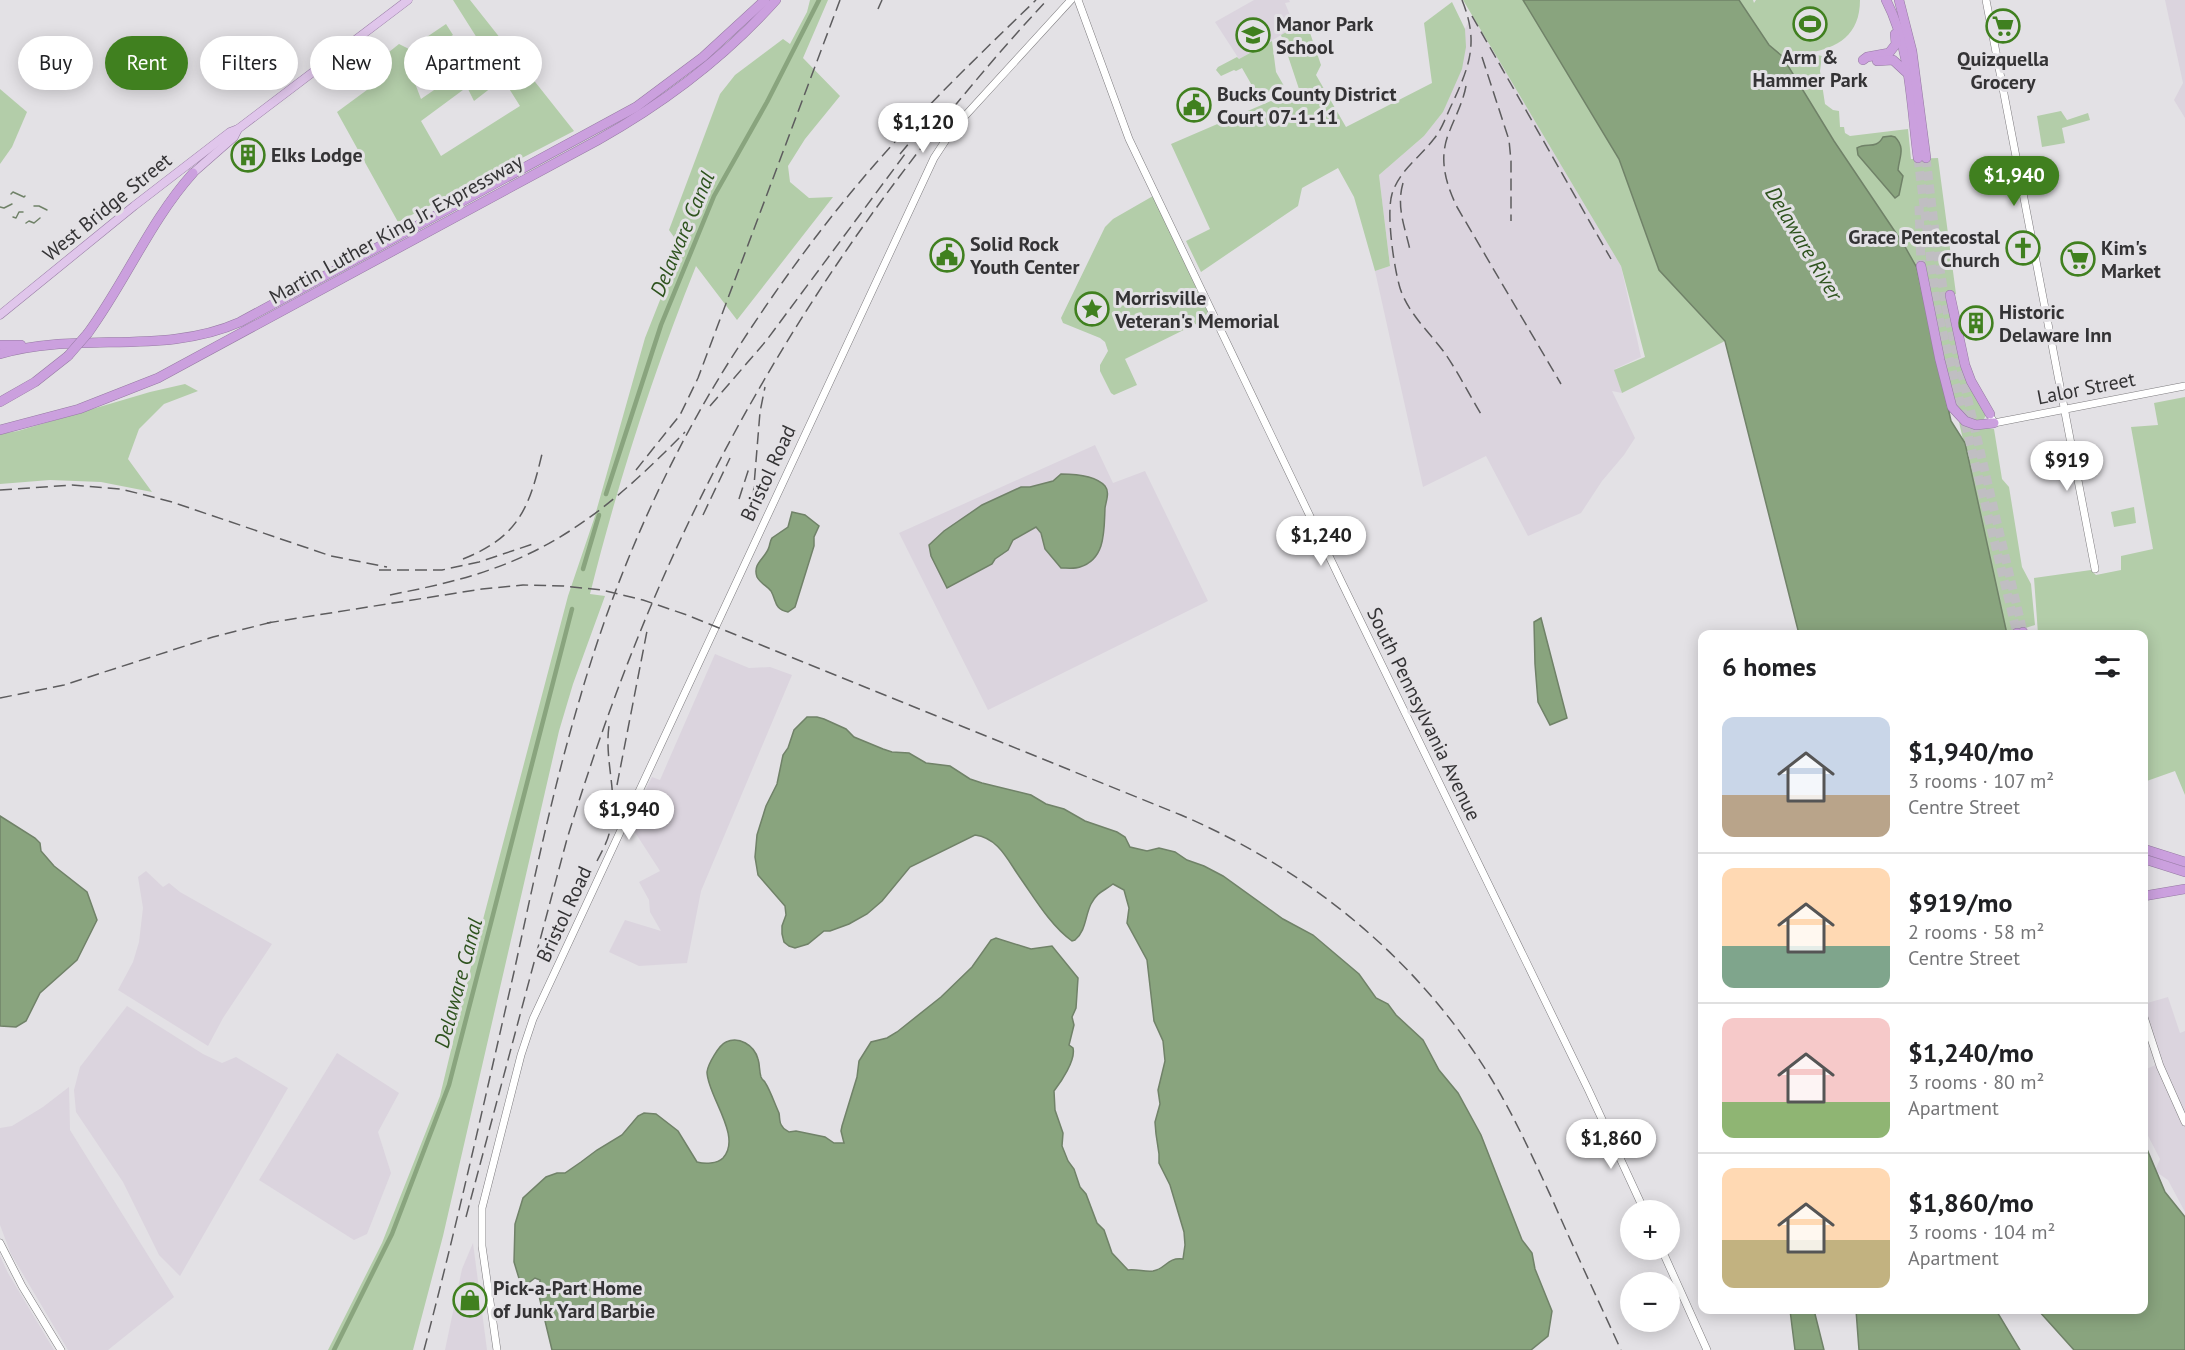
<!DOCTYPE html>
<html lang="en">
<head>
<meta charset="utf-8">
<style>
  body { margin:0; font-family:"PT Sans",sans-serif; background:#f2f2f2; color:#202124; height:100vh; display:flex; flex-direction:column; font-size:22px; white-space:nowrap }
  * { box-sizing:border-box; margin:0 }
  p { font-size:20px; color:#757577 }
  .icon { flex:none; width:33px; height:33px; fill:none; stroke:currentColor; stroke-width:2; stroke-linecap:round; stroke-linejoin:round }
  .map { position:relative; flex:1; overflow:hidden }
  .panel { position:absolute; left:1698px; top:630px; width:450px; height:684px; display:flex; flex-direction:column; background:#fff; border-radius:12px; box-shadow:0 3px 15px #0003 }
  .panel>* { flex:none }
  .guide { position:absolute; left:18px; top:36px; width:570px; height:54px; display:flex; gap:12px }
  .fabs { position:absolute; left:1620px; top:1200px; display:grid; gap:12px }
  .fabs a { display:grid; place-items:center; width:60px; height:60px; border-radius:50%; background:#fff; box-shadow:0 3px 15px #0003; font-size:30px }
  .price { position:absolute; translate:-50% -51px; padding:0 14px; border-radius:21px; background:#fff; color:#222; font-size:20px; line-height:39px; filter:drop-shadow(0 2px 3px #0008) }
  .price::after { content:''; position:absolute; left:50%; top:36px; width:18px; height:14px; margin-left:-9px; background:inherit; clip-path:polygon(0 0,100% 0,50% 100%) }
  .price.active { background:#40801f; color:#fff }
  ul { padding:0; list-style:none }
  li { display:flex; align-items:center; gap:18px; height:150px; padding:0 24px }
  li+li { border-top:2px solid #e0e0e0 }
  li span { display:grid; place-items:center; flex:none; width:168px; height:120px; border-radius:12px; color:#555 }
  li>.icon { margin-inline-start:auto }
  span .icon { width:72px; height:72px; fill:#fffc; stroke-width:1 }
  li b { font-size:26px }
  h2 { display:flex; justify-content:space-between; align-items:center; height:72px; padding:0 24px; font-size:26px }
  .chip { padding:0 21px; border-radius:27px; background:#fff; box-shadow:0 3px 15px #0003; font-size:21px; line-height:54px }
  .chip.active { background:#40801f; color:#fff }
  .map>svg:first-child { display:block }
</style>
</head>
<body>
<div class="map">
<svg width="2185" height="1350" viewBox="0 0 2185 1350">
  <rect width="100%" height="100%" fill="#e3e1e5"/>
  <g fill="#dbd4de">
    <path d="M1254,0H1289L1290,2L1285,3L1292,20L1288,23L1292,29L1239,59L1215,22Z"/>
    <path d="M2165,0H2185V118L2174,100L2183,83Z"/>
    <path d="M1472,15L1621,266L1641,357L1615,369L1622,393L1612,391L1635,438L1624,455L1602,481L1581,513L1528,536L1486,456L1423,487L1375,271L1390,266L1379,175L1424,136L1443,112L1465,51V29Z"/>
    <path d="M1095,445L1113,483L1145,471L1208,601L988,710L899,533Z"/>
    <path d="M715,654L749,668L770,667L792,675L701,891L687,963L639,966L609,952L625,920L661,931L650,912L649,900L639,882L660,871L629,823L652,777L660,780Z"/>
    <path d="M146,871L163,887L169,883L180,892L272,944L223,1018L208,1046L118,990L133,962L139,942L143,908L138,877Z"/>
    <path d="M2168,997L2180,1033L2185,1031V1212L2168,1180L2155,1171L2160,1159L2144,1128V1070L2158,1064L2144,1004Z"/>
    <path d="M127,1006L203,1054L222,1063L236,1057L288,1088L180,1276L159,1255L123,1182L76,1112L74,1090L80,1067Z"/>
    <path d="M337,1053L399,1093L378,1132L391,1173L367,1234L354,1240L259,1180Z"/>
    <path d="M69,1087L70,1130L174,1297L108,1350H68L11,1254L0,1225V1128L12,1126L43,1107Z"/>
    <path d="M473,1243L487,1350H445L462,1269Z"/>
    <path d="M0,1256L8,1273L54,1350H0Z"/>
  </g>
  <g fill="#b3cda9">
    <path d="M453,0H470L574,131L398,222L337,112L390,73L389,52L399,44L409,49L446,24L453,35L421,54L413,78L421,99L479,59L496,84L474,101L467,87L421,121L441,156L520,106Z"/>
    <path d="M810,0H828L803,58L840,96L805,139L788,166L790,182L809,198L833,197L737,320L696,266C653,373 618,482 590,594L605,596L573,684L559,731L443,1236L413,1350H328L382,1243L440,1096L475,950L568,596L594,519L645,338L681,247L669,230L720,94L735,75L783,39L790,44L807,12Z"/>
    <path d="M1463,0H1523L1619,159L1659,270L1725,341L1622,393L1614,370L1645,357L1621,266Z"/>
    <path d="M1739,0H1753L1754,3L1756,0H1860C1860,35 1838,48 1808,53L1822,56L1820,71L1825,104L1833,110L1839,111L1840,127H1844L1845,133L1850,136L1908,129L1911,159L1938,158L1956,294L1948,295L1959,347L1986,414L1983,422H1975L1957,412L1917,268L1904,245L1834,141L1782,56L1769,45Z"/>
    <path d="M1452,2L1465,29L1466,47L1462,69L1443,112L1424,136L1379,175L1390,266L1375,271L1354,197L1338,168L1302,188L1298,206L1201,272L1186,241L1210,229L1171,144L1299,89L1281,35L1292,29L1308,27L1321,65L1316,75L1346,127L1432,83L1424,23Z"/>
    <path d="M1272,41L1276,72L1284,86L1258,96L1242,68L1236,71L1234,70L1221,76L1216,70L1218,67L1237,57L1239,59Z"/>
    <path d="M0,89L27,112L12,147L0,164Z"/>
    <path d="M2061,111L2067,120L2088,113L2090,120L2062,128L2065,143L2042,147L2037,116Z"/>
    <path d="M1153,196L1210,317L1125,359L1137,385L1114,395L1111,393L1100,371V365L1108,351L1105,342L1100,338L1063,323L1061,318L1105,227L1113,219Z"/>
    <path d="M185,384L198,391L164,404L139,429L128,459L152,492L101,482L50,480L0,484V434L18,431L150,392Z"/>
    <path d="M2185,397V795L2175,771L2144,782V634H2038L2034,578L2091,570L2096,575L2121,570V556L2153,549L2131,427L2158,425L2154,403Z"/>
    <path d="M1959,422L1971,426L1994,429L2002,479L2009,487L2022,567L2031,584L2035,625L2007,634Z"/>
    <path d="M2134,507L2136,523L2114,527L2111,512Z"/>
  </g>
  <g fill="#89a47e" stroke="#708268" stroke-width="1.5">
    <path d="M1523,0H1739L1769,45L1782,56L1834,141L1904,245L1917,268L1951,421L1965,443L2007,634H1799L1725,341L1659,270L1619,159Z"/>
    <path d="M1891,136L1895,137C1906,148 1899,158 1898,170L1903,176L1899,195L1895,198L1858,155L1857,148C1867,142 1876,150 1883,137Z"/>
    <path d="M1061,474C1074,474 1095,475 1105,486C1110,492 1106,501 1105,508C1104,530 1106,559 1080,567C1075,569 1067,568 1061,568L1045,549L1041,533L1036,527L1013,540L1008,550L995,559L992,564L947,588L931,556L929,545L944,531L982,505L1021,487H1030L1053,481Z"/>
    <path d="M792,512L805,515L819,526L814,537V546L795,607L788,612C774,609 777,602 771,591C767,586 760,583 757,577C752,563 766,558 769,547C770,544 770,541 772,538L788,527Z"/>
    <path d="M1541,618L1567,718L1550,725L1538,702L1535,664L1534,622Z"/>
    <path d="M807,717H817L824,719L846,729L854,737L883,749L892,752L909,753L926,763L950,766L970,779L982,783L1031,795L1046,804L1064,809L1085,821L1117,832L1125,837L1130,847L1147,851L1159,848L1175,852L1187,860L1204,866L1223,876L1283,919L1313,935L1359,974L1376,998L1388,1004L1396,1015L1423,1040L1439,1070L1458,1093L1481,1135L1522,1240L1532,1253L1535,1269L1552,1311L1548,1336L1531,1350H552L539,1296L540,1280L535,1278L527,1284L521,1285L514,1262L515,1224L523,1198L546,1177L557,1173H565L581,1162L597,1150L622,1135L638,1116L644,1113L656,1114L678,1131L697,1162C705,1164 717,1164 723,1158C743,1137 707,1095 707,1072C708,1064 719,1045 726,1042C739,1036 754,1045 758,1059C760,1065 759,1071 761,1077C764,1083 763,1078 766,1084C770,1090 776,1107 779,1113C780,1118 779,1123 782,1126C783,1129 786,1130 789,1132L796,1131L825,1137L834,1143H844L841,1131L842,1126L857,1077L859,1061L871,1042L887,1038L897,1032L941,997L972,967L991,940L996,938L1031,949L1052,946L1078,978L1076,1008L1072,1017L1074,1025L1069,1045L1073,1048C1076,1060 1061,1082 1054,1091L1055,1110L1063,1133L1062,1146L1068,1161L1074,1169L1080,1187L1086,1194L1097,1223L1104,1230L1112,1253L1128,1270C1137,1269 1145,1272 1153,1271C1166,1269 1167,1257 1183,1259L1185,1245L1184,1232L1170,1185L1159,1163V1154L1156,1134L1155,1122L1160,1104L1158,1090L1165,1061L1163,1041L1154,1021L1147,960L1127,923L1129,908L1124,890L1113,884C1104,891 1097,892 1091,904C1085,916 1086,931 1075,940L1072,941C1051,926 1035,899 1021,879C1008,861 999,838 975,835L910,867L882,901L867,914L849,924L830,931H824L808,944L795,948L789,946L784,942L782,934V926L786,915L785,906L758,875L755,857L757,835L766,806L777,784L783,755L788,748L794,730Z"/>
    <path d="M0,816L35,838L40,843L41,851L54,866L87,892L97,920L77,960L40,993L26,1021L16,1027L0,1026Z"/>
    <path d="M2144,1142L2165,1192L2185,1217V1350H2074L2038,1310H2144Z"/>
    <path d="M1790,1310H1814L1824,1350H1795Z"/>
    <path d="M1856,1310H1996L2020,1350H1859Z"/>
  </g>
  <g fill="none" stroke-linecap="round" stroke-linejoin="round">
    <g stroke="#708268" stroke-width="1.5">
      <path d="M11,194L13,192L24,197L25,196"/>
      <path d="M34,206H39L47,210"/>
      <path d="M0,207L4,208L12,204"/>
      <path d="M13,217L16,218L19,212H23"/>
      <path d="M26,223L29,221L34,223L40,218"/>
    </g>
    <g stroke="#89a47e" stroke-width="4.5">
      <path d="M606,494L661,325L714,196L767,102L819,0"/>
      <path d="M583,569L599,515"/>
      <path d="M334,1350L392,1234L449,1085L572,609"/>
    </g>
    <g stroke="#c0bec2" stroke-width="9" stroke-dasharray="9 4.5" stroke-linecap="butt">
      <path d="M1918,158L1937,309L2017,633"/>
      <path d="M1926,158L1938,257L1946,307L2023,632"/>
      <path d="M1919,206L1921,266"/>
    </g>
    <defs>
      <g id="secondary">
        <path d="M1078,0L1129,139L1342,583L1588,1089L1644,1210"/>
        <path d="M1986,0L2095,569"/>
        <path d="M1992,419L1994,423L2185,386"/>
        <path d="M2144,1017L2160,1066L2185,1122"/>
        <path d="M0,1243L22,1286L61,1350"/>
        <path d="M1662,1250L1707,1350"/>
        <path d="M497,1350L482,1246V1208L521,1055L533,1019L934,158L953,129L1071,0"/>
      </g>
      <g id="primary">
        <path d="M193,173L234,137L238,129"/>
        <path d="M0,315L134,206L230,132L238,129L408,0"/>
      </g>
      <g id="highway">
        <path d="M1886,0C1911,48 1911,106 1918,158"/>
        <path d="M1899,0L1912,51L1926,158"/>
        <path d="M1863,60L1867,57L1889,53L1896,44L1895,34"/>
        <path d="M1877,61L1893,60L1906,72"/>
        <path d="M1921,266L1940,360L1952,407L1965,421L1976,425L1994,423"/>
        <path d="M1950,295L1965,365L1971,381L1990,414"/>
        <path d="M88,333C126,281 150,221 193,173"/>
        <path d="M0,345H21"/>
        <path d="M0,354C79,331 164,356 240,322L636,107L703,57L765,0"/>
        <path d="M0,402L35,382L68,356"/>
        <path d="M0,430L79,409L158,378L598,140C664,103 725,57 776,0"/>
        <path d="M2023,632L2024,634"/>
        <path d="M2017,633V634"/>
        <path d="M2144,849L2185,862"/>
        <path d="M2144,859L2185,872"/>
        <path d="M2144,896L2185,889"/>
      </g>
    </defs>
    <use href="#secondary" stroke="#7d7b7e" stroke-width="8"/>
    <use href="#primary" stroke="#967aa3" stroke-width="9"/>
    <use href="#highway" stroke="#967aa3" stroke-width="10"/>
    <use href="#secondary" stroke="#fff" stroke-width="7"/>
    <use href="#primary" stroke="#e0c6eb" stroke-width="8"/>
    <use href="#highway" stroke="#cba0de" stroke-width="9"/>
    <g stroke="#5d5c5e" stroke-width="1.5" stroke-dasharray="12 6" stroke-linecap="butt">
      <path d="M1462,0C1479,42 1470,65 1452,104C1446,116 1442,130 1433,140C1419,158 1399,171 1392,194C1386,214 1394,268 1400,288C1408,313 1429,332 1444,352C1458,372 1469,394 1481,414"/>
      <path d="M878,9L882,0"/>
      <path d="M1472,16L1611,259"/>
      <path d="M1482,57L1509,140L1511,161V221"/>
      <path d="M1466,86C1463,102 1456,115 1450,130C1438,157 1445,182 1457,207L1561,384"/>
      <path d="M900,154L945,101"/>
      <path d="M1403,183C1396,207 1405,227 1410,250"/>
      <path d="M710,406L766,341L908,150"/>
      <path d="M636,470L680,415L698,378L840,0"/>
      <path d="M0,490L72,485L121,489L172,502L331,556L387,567"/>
      <path d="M753,498L760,412L765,387"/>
      <path d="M739,499L750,465"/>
      <path d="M703,515L730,458"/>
      <path d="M463,559C518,537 529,509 542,454"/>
      <path d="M379,570H442L479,562L533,544"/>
      <path d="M390,595C424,588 459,581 492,569C572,541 627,491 685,432"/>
      <path d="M267,623L482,589L523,585L564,586L602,590L643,600L687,615L1181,815C1307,869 1417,958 1489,1075C1514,1115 1533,1158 1553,1201C1575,1251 1598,1300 1621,1350"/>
      <path d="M0,698L64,685L213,637L276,621"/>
      <path d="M617,785L647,631"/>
      <path d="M597,861C602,851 608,841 610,830C619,796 604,761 609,726"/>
      <path d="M466,1217L567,839C591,761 618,684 650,608C745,383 881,179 1047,0"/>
      <path d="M424,1350C457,1225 485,1098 514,972C534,880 553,788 580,698C613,583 663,467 727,365C772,294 821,226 876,163C926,106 981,53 1036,0"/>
    </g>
    <defs>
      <path id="highway-bridge" d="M68,356L88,333"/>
    </defs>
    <use href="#highway-bridge" stroke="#967aa3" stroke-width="10" stroke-linecap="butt"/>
    <use href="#highway-bridge" stroke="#cba0de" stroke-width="9"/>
  </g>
  <defs>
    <symbol id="stadium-ring" viewBox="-11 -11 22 22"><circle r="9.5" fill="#e3e1e5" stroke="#40801f" stroke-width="1.5"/><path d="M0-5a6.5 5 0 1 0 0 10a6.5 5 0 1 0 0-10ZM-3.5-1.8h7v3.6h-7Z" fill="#40801f"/></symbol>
    <symbol id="supermarket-ring" viewBox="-11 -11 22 22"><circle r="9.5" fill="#e3e1e5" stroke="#40801f" stroke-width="1.5"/><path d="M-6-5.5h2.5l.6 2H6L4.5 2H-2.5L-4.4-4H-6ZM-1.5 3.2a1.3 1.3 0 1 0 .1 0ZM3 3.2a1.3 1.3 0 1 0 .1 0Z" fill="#40801f"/></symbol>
    <symbol id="school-ring" viewBox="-11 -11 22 22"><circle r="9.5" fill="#e3e1e5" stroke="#40801f" stroke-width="1.5"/><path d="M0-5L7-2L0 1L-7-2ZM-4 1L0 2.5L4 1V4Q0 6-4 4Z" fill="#40801f"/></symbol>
    <symbol id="civic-ring" viewBox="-11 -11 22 22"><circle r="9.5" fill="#e3e1e5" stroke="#40801f" stroke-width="1.5"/><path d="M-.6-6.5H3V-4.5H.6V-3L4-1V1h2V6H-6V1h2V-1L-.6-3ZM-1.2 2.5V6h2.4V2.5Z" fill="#40801f"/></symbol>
    <symbol id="building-ring" viewBox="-11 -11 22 22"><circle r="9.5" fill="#e3e1e5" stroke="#40801f" stroke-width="1.5"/><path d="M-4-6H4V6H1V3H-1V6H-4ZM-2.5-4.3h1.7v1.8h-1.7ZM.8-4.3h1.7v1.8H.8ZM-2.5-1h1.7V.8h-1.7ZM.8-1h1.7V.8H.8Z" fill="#40801f"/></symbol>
    <symbol id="church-ring" viewBox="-11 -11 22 22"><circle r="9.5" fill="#e3e1e5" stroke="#40801f" stroke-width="1.5"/><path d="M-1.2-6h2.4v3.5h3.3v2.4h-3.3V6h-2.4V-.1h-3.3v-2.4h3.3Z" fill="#40801f"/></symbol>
    <symbol id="sight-ring" viewBox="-11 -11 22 22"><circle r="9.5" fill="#e3e1e5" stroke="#40801f" stroke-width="1.5"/><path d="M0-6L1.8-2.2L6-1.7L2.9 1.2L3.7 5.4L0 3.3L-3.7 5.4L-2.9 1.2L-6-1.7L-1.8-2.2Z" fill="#40801f"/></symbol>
    <symbol id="shop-ring" viewBox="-11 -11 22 22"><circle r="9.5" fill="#e3e1e5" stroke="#40801f" stroke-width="1.5"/><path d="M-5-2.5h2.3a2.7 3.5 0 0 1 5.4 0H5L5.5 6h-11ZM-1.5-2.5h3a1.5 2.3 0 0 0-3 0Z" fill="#40801f"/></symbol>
  </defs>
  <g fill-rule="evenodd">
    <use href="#stadium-ring" x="1791" y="5" width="38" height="38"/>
    <use href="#supermarket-ring" x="1984" y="7" width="38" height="38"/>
    <use href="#school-ring" x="1234" y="16" width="38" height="38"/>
    <use href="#civic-ring" x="1175" y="86" width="38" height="38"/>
    <use href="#building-ring" x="229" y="136" width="38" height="38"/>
    <use href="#church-ring" x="2004" y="229" width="38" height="38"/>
    <use href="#civic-ring" x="928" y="236" width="38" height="38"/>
    <use href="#supermarket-ring" x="2059" y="240" width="38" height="38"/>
    <use href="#sight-ring" x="1073" y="290" width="38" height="38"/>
    <use href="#building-ring" x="1957" y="304" width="38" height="38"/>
    <use href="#shop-ring" x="451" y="1281" width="38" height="38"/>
  </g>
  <g text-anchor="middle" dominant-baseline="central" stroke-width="6" stroke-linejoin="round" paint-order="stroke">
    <g font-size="20" font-weight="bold" fill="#343335" stroke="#e3e1e5" text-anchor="start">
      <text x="1276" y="24">Manor Park<tspan x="1276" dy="23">School</tspan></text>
      <text x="1810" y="57" text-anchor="middle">Arm &amp;<tspan x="1810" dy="23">Hammer Park</tspan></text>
      <text x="2003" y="59" text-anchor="middle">Quizquella<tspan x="2003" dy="23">Grocery</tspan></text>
      <text x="1217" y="94">Bucks County District<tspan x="1217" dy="23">Court 07-1-11</tspan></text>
      <text x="271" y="155">Elks Lodge</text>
      <text x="2000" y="237" text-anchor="end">Grace Pentecostal<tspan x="2000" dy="23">Church</tspan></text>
      <text x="970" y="244">Solid Rock<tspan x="970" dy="23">Youth Center</tspan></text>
      <text x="2101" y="248">Kim's<tspan x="2101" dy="23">Market</tspan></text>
      <text x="1115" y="298">Morrisville<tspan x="1115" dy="23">Veteran's Memorial</tspan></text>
      <text x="1999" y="312">Historic<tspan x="1999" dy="23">Delaware Inn</tspan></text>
      <text x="493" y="1288">Pick-a-Part Home<tspan x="493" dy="23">of Junk Yard Barbie</tspan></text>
    </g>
    <g font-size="20" fill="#343335" stroke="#e3e1e5">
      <text transform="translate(107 207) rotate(-39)">West Bridge Street</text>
      <text transform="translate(396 229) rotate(-29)">Martin Luther King Jr. Expressway</text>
      <text transform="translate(2086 388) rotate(-11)">Lalor Street</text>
      <text transform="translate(768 473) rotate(-65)">Bristol Road</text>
      <text transform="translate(1424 714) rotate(64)">South Pennsylvania Avenue</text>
      <text transform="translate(564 914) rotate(-65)">Bristol Road</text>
    </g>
    <g font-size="21" font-style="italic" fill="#2e531e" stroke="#e3e1e5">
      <text transform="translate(682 234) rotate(-67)">Delaware Canal</text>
      <text transform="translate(1804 243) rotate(59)">Delaware River</text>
      <text transform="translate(458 983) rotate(-75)">Delaware Canal</text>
    </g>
  </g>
</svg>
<div class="fabs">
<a>+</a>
<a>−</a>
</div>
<b class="price" style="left:923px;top:154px">$1,120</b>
<b class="price active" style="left:2014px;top:207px">$1,940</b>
<b class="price" style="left:2067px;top:492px">$919</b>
<b class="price" style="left:1321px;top:567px">$1,240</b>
<b class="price" style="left:629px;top:841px">$1,940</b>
<b class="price" style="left:1611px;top:1170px">$1,860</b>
<div class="guide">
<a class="chip">Buy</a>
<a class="chip active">Rent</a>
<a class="chip">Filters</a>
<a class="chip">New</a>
<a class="chip">Apartment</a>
</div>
<section class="panel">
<h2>6 homes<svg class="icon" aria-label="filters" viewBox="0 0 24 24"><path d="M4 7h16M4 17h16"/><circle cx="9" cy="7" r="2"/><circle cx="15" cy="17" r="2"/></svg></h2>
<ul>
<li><span style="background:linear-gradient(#c9d6e8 65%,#b9a48a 0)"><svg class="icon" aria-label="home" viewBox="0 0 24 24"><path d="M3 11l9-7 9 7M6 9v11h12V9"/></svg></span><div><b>$1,940/mo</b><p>3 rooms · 107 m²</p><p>Centre Street</p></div></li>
<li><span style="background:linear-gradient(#ffd9b3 65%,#7fa58c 0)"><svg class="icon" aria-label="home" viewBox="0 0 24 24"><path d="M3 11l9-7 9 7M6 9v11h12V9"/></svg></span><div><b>$919/mo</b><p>2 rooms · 58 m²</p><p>Centre Street</p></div></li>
<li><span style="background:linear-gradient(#f6c9c9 70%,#8fb573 0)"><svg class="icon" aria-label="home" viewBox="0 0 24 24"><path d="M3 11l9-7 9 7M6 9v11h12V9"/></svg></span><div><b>$1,240/mo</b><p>3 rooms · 80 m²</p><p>Apartment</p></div></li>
<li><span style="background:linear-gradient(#ffd9b3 60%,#c2b280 0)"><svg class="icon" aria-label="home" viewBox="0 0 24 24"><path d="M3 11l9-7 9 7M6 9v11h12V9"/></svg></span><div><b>$1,860/mo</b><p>3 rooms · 104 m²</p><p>Apartment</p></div></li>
</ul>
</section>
</div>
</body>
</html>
